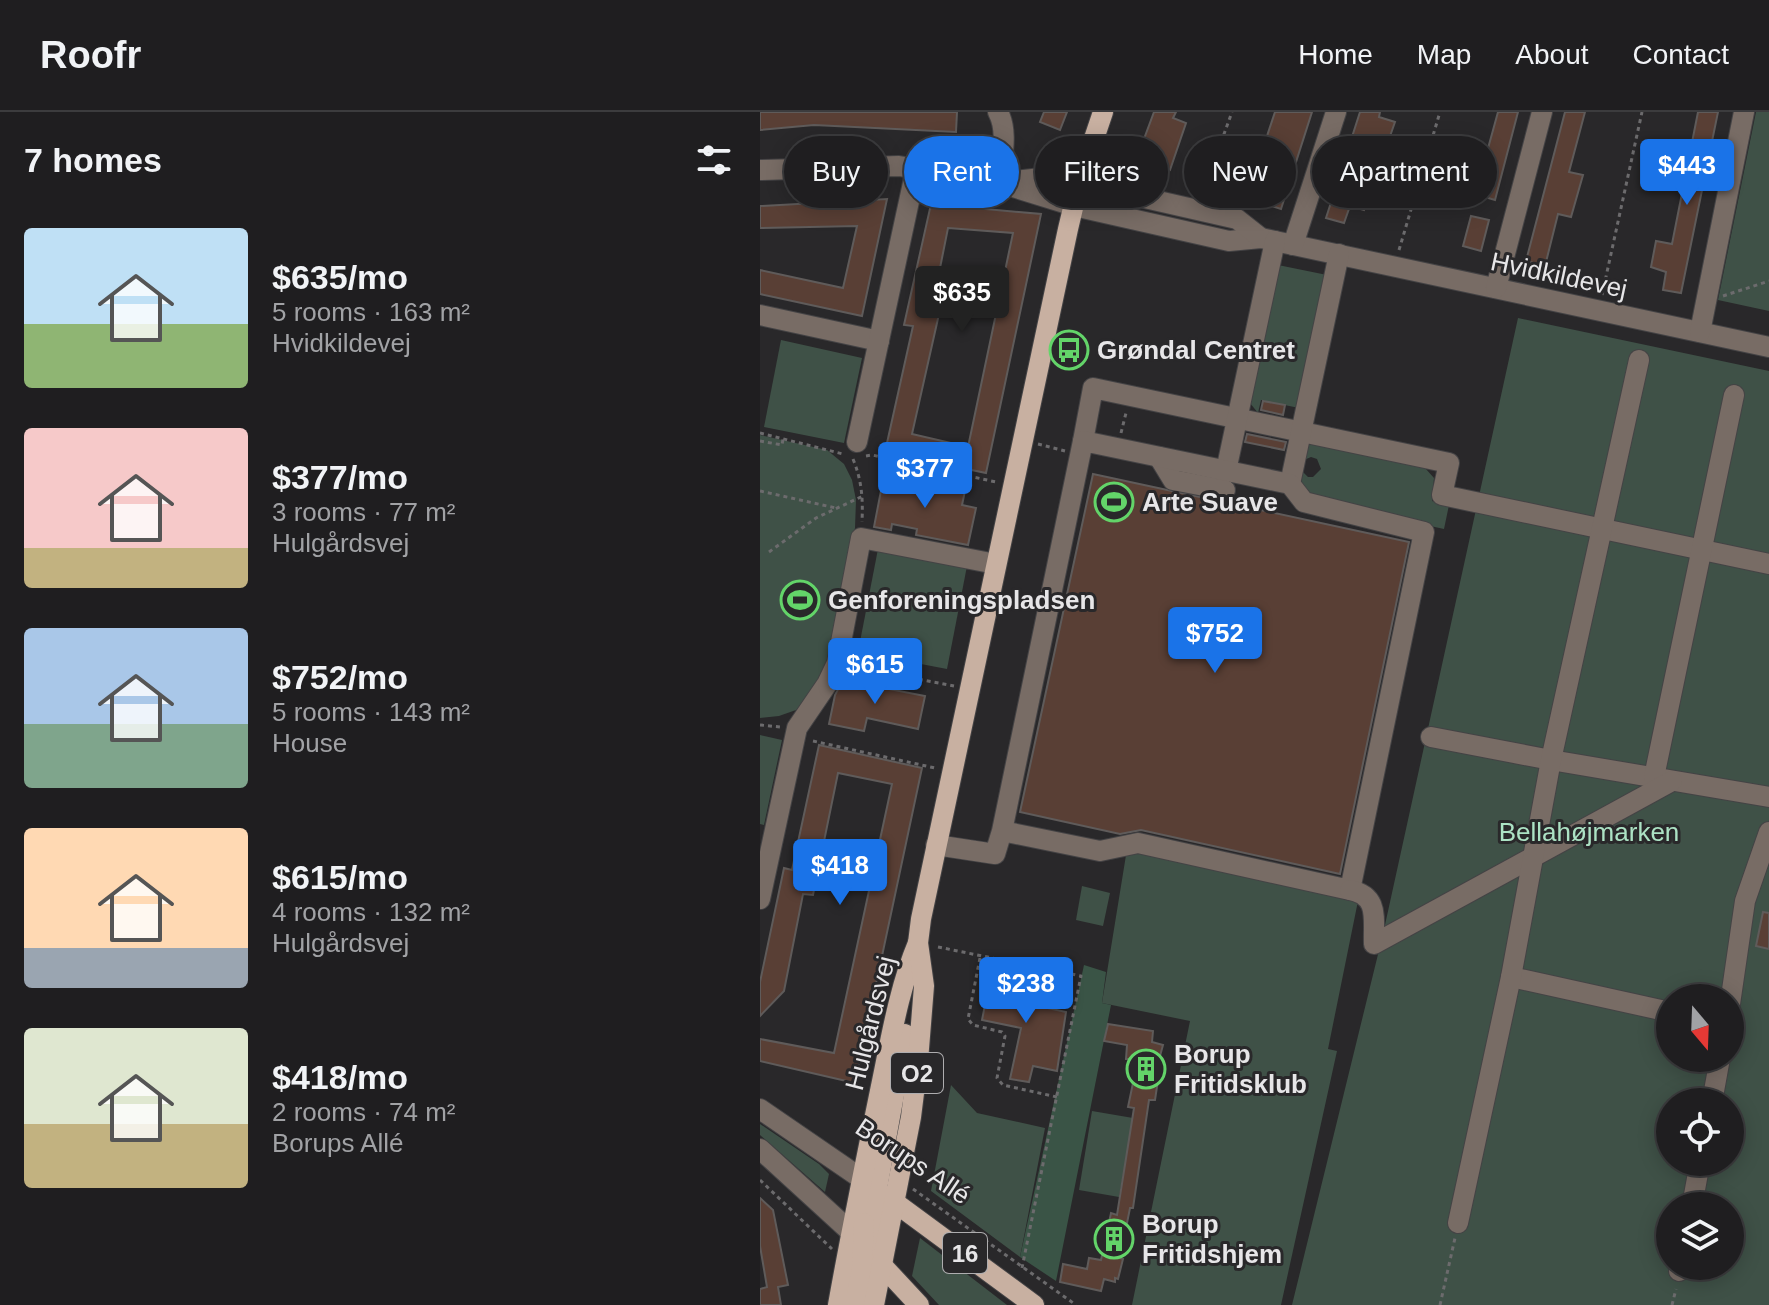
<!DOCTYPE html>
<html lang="en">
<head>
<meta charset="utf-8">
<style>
  body { margin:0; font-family:Arial,sans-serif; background:#2c2b2d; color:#f1f3f6; height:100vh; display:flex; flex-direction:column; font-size:30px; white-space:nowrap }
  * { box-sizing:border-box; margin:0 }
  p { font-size:26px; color:#a1a2a5 }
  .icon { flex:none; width:44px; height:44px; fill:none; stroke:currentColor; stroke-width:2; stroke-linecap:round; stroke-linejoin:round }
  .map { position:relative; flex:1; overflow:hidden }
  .details { display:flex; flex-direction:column; background:#1f1e20; width:760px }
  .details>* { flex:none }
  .banner { position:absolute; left:24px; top:24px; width:760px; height:72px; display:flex; gap:16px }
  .needle { width:52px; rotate:161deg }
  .fabs { position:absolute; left:896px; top:872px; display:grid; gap:16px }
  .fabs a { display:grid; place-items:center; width:88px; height:88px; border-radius:50%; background:#1f1e20; box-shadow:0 4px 20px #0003,0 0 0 2px #3c3c3e; font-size:40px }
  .price { position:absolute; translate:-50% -68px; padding:0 18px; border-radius:8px; background:#1a73e8; color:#fff; font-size:26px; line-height:52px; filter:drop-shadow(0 2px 4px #0008) }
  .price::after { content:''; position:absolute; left:50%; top:48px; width:24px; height:18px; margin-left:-12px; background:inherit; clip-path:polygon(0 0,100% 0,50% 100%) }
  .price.current { background:#222; color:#fff }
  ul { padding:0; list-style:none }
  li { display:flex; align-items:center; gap:24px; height:200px; padding:0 24px }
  li span { display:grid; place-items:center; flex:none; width:224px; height:160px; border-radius:8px; color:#555 }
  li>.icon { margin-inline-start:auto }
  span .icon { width:96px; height:96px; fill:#fffc; stroke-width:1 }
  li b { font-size:34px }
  h2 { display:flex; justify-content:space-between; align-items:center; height:96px; padding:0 24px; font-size:34px }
  .chip { padding:0 28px; border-radius:36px; background:#1f1e20; box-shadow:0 4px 20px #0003,0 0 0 2px #3c3c3e; font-size:28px; line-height:72px }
  .chip.current { background:#1a73e8; color:#fff }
  header { display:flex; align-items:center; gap:48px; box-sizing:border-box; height:112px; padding:0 40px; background:#1f1e20; border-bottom:2px solid #3c3c3e }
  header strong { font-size:38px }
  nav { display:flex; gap:44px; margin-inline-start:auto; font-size:28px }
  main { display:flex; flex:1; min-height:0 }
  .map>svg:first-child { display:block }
</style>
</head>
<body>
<header>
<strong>Roofr</strong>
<nav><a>Home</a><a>Map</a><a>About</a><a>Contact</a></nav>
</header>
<main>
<section class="details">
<h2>7 homes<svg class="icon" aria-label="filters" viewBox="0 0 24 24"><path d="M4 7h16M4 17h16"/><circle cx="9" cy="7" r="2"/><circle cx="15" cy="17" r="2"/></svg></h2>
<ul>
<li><span style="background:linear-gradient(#bfe0f5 60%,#8fb573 0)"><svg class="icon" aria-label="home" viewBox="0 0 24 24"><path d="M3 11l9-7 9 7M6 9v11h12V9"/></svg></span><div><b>$635/mo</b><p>5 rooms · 163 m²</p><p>Hvidkildevej</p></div></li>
<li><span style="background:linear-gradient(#f6c9c9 75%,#c2b280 0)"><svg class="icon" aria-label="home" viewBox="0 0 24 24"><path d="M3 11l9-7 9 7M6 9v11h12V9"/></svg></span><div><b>$377/mo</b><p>3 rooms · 77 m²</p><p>Hulgårdsvej</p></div></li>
<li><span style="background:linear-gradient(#a9c7e8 60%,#7fa58c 0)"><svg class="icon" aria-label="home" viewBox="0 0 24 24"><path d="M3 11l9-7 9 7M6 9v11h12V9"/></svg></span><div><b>$752/mo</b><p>5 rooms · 143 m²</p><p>House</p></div></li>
<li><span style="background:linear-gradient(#ffd9b3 75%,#9aa5b1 0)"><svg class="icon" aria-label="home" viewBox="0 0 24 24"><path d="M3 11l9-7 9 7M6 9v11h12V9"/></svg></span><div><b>$615/mo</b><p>4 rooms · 132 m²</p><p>Hulgårdsvej</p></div></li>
<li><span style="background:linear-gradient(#dfe7d0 60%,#c2b280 0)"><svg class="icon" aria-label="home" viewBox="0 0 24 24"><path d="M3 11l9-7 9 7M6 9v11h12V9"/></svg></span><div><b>$418/mo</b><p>2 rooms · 74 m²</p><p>Borups Allé</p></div></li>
</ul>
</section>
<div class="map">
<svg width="1009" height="1193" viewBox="0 0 1009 1193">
  <rect width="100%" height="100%" fill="#29282a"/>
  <g fill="#3f5147" fill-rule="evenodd">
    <path d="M996,0H1009V199L958,188Z"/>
    <path d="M518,153L567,163L539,296L501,288L498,301L490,291Z"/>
    <path d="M758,206L1009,259V1193H532L623,822ZM910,886H970V946H910ZM910,990H970V1050H910ZM910,1094H970V1154H910Z"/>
    <path d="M21,228L102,246L84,331L4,315Z"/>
    <path d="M0,323L67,338L84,352L92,368L96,388L95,416L64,561L50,585L36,598L19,604L0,606Z"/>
    <path d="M548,330L665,356L674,366L672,389L689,393L684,417L555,389L539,375L542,359L548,365H553L561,357L557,347L551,345L544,348Z"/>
    <path d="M118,437L207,454L187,557L98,540Z"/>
    <path d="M0,623L22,628L4,713L0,712Z"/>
    <path d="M367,737L598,789L568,937L577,939L521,1193H372L430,909L342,891Z"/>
    <path d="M322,774L350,781L343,814L316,808Z"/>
    <path d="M191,973L217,1001L285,1016L260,1145L171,1079Z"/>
    <path d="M332,999L373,1006L359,1085L319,1078Z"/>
    <path d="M0,1012L59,1052L69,1062L65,1080L0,1023Z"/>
    <path d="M160,1126L247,1193H179L152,1164Z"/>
  </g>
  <path fill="#3a5446" d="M324,853L346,860L342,891L351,893L296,1169L260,1145Z"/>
  <g fill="#593f35" stroke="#5f5b5a" stroke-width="2" fill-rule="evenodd">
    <path d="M0,0H197L196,20L54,13L0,18Z"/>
    <path d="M284,0H307L300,18L280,10Z"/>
    <path d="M394,0H416L413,6L426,11L410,58L396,52L389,69L371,62Z"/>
    <path d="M515,0H552L521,97L502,91L507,77L491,72Z"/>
    <path d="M600,0H620L619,5L635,10L604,98L590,94L584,111L566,106Z"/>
    <path d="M738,0H758L735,88L701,78L711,36L727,40Z"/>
    <path d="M805,0H825L809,60L823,63L811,105L798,102L785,154L766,149Z"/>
    <path d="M938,0H958L921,181L903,178L906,160L891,155L896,129L912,132Z"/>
    <path d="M127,87L102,204L0,182V158L83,176L97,114L0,116V94Z"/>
    <path d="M171,92L281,102L226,361L125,340L153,214L144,213ZM188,116L253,121L208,335L152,322L179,202L171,201Z"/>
    <path d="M711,104L729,108L721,139L703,134Z"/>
    <path d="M503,289L525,293L523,303L501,298Z"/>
    <path d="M487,322L526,330L524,338L485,330Z"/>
    <path d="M333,362L649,430L580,762L381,718L360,722L260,700Z"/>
    <path d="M124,363L205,379L202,393L216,396L208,433L156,423L157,417L132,412L131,418L114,415Z"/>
    <path d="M83,568L165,584L158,617L107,606L104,619L69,612L75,583Z"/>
    <path d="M59,633L162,656L95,971L0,949V927L74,941L132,672L78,661L53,783L43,782L24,879L0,904V870L24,756L32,758Z"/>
    <path d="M1003,800L1009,801V837L996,834Z"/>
    <path d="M231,863L278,873L274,893L306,900L297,959L273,954L269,970L250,967L261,916L222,908Z"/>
    <path d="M348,912L393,919L392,930L403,933L394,966L398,968L395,988H389L373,1096H370L360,1146L363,1147L358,1167L355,1166V1170L344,1167L341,1179L300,1170L303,1152L327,1157L329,1146L341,1148L351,1101L357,1103L374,996L368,995L378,947H366L367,933L344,929Z"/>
    <path d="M0,1086L13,1098L28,1173L18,1175L21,1193H0V1177L7,1175L0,1134Z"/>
  </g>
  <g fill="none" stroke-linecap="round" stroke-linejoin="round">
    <defs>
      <g id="minor">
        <path d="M238,0C249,20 241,49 240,71"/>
        <path d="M0,58L139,54L240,71L314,94L469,129L501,126L1009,235"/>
        <path d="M244,70L281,66L319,71L477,107L501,126"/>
        <path d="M533,133L576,0"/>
        <path d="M736,176L782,0"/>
        <path d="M0,203L119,229"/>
        <path d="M940,220L984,0"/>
        <path d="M323,329L333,276L689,351L682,383L1009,452"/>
        <path d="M97,330L156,57"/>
        <path d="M399,345L413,368L465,378"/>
        <path d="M466,359L515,129"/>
        <path d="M530,372L579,142"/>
        <path d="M671,625L791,648L1009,685"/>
        <path d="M894,665L974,283"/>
        <path d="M176,733L235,742L242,719L323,329L530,372L544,390L664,420L590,778L378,731L340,739L242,719"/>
        <path d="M590,778C620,784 613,807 614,832L912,669"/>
        <path d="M0,787L37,616L67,572L77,551L101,426L236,452"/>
        <path d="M751,865L910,900"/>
        <path d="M970,892L985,789L1009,720"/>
        <path d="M952,990L960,946"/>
        <path d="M0,997L102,1067"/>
        <path d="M0,1037L91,1120"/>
        <path d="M932,1094L940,1050"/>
        <path d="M698,1111L751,865L791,648L879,248"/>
        <path d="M919,1159L920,1154"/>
      </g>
      <g id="major">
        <path d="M126,1084L274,1193"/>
        <path d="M121,1146L114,1120V1093L145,922"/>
        <path d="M118,1149L159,1193"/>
        <path d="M78,1193C91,1120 106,1047 121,974C131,926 139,876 158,831"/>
        <path d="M95,1193L102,1156L104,1111"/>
        <path d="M114,1193L151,1005L158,949L164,874L158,831L161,807L308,117L319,71L343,0"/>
      </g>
    </defs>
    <use href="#minor" stroke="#444345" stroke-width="22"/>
    <use href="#major" stroke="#444345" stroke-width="22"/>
    <g stroke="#6c6b6d" stroke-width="3" stroke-dasharray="4 4" stroke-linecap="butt">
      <path d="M442,83L472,0"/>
      <path d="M639,138L680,0"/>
      <path d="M842,183L882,0"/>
      <path d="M963,184L1009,169"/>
      <path d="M0,321L83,342"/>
      <path d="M361,321L366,301"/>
      <path d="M0,329L22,333L23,327"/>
      <path d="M278,332L305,339"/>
      <path d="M106,344L112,343L236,370"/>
      <path d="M93,347C102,369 103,387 102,410"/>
      <path d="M0,379L76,396"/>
      <path d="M9,440L56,406L103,384"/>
      <path d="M96,555L194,574"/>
      <path d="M0,613L21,615"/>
      <path d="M53,629L175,656"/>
      <path d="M178,835L321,864L262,1156"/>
      <path d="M220,846L208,907L213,913L242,920L245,924L237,966L243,973L297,985"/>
      <path d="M0,1068L72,1137"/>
      <path d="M153,1077L316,1193"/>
      <path d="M680,1193L695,1126"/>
      <path d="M912,1193L916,1177"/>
    </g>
    <use href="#minor" stroke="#786c65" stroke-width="20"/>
    <use href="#major" stroke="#c8b0a1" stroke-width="20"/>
  </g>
  <defs>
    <symbol id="bus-ring" viewBox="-11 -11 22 22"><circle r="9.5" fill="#29282a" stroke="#63d469" stroke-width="1.5"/><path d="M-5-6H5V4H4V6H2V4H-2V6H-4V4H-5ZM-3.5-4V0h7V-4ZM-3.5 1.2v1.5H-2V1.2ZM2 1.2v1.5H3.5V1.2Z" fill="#63d469"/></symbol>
    <symbol id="stadium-ring" viewBox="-11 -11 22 22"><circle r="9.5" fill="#29282a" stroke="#63d469" stroke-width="1.5"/><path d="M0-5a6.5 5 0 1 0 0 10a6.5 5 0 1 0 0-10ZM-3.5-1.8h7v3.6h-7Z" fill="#63d469"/></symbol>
    <symbol id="building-ring" viewBox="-11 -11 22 22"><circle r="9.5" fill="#29282a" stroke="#63d469" stroke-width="1.5"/><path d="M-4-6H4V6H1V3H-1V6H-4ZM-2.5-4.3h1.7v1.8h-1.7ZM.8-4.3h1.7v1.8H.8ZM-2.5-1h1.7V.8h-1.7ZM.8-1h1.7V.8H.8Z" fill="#63d469"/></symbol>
  </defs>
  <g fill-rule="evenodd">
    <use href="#bus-ring" x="287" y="216" width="44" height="44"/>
    <use href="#stadium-ring" x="332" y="368" width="44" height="44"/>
    <use href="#stadium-ring" x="18" y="466" width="44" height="44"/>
    <use href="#building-ring" x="364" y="935" width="44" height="44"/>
    <use href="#building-ring" x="332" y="1105" width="44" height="44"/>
  </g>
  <g text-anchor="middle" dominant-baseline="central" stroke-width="6" stroke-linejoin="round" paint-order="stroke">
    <g fill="#29282a" stroke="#aeadaf" stroke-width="2">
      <rect x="131" y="941" width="52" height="40" rx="6"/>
      <rect x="183" y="1121" width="44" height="40" rx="6"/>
    </g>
    <g font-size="24" font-weight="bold" fill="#e7e6e8">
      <text x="157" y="961">O2</text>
      <text x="205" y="1141">16</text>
    </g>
    <g font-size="26" fill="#e7e6e8" stroke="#29282a">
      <text transform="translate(799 163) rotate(12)">Hvidkildevej</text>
      <text transform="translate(110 911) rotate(-76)">Hulgårdsvej</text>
      <text transform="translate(153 1049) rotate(34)">Borups Allé</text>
    </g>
    <g font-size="26" font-weight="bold" fill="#e7e6e8" stroke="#29282a" text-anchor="start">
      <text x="337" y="238">Grøndal Centret</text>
      <text x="382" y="390">Arte Suave</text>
      <text x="68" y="488">Genforeningspladsen</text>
      <text x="414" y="942">Borup<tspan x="414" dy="30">Fritidsklub</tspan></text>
      <text x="382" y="1112">Borup<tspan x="382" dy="30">Fritidshjem</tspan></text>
    </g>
    <g font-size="26" fill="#ace2c4" stroke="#29282a">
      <text x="829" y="720">Bellahøjmarken</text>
    </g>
  </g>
</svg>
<div class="fabs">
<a><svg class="needle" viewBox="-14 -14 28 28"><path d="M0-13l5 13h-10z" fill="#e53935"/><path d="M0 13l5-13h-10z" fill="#a1a2a5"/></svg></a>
<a><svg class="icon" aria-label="locate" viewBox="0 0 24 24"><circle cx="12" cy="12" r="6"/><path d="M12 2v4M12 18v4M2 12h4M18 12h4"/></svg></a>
<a><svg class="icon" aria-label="layers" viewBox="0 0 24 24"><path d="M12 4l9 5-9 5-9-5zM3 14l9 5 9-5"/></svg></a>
</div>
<b class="price" style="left:927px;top:95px">$443</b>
<b class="price current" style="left:202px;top:222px">$635</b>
<b class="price" style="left:165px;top:398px">$377</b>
<b class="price" style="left:455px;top:563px">$752</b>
<b class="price" style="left:115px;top:594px">$615</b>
<b class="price" style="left:80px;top:795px">$418</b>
<b class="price" style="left:266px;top:913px">$238</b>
<div class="banner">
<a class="chip">Buy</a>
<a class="chip current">Rent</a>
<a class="chip">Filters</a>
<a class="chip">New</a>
<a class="chip">Apartment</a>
</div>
</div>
</main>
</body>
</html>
